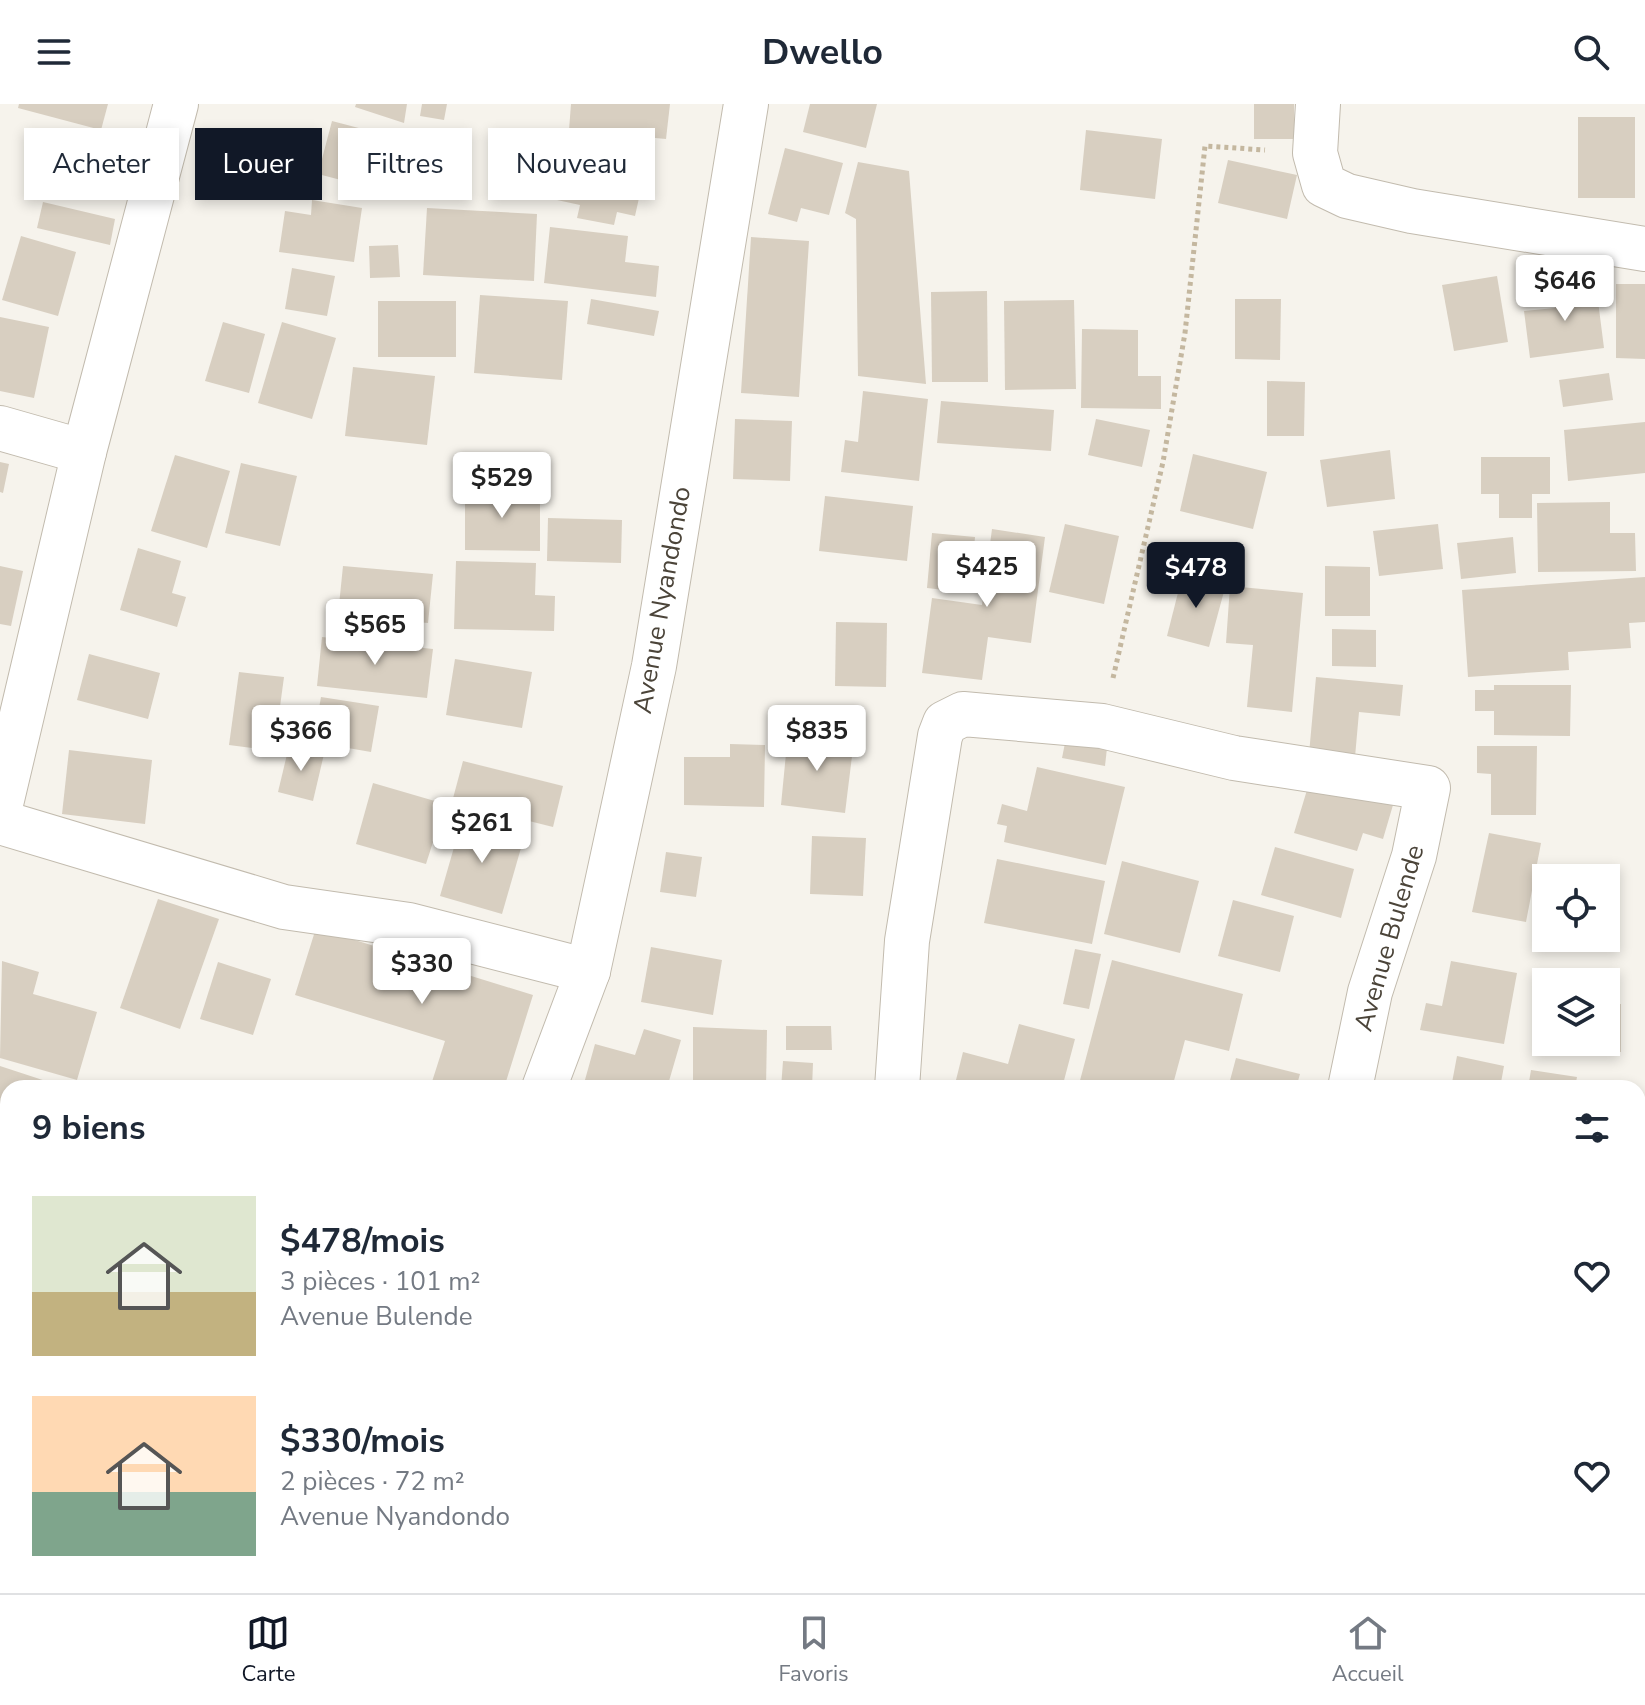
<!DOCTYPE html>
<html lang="fr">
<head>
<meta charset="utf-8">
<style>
  body { margin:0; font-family:"Nunito Sans",sans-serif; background:#f2f2f3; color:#1f2937; height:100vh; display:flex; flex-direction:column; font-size:30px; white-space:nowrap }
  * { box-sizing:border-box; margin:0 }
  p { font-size:26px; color:#747a83 }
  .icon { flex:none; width:44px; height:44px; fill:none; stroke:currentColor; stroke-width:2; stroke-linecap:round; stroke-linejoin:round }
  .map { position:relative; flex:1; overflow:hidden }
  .side { position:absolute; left:0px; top:976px; width:1646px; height:514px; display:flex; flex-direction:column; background:#fff; border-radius:24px 24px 0 0; box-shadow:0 4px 12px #0003 }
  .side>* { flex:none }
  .guide { position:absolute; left:24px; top:24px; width:800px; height:72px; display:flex; gap:16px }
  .buttons { position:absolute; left:1532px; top:760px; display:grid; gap:16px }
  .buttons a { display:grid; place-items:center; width:88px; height:88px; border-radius:0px; background:#fff; box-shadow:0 4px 12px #0003; font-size:40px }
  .price { position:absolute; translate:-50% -68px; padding:0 18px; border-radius:8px; background:#fff; color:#222; font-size:26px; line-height:52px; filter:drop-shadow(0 2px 4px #0008) }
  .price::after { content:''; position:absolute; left:50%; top:48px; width:24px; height:18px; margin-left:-12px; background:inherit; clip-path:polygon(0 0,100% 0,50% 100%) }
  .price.on { background:#111827; color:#fff }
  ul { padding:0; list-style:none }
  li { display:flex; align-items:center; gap:24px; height:200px; padding:0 32px }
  li span { display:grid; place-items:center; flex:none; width:224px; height:160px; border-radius:0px; color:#555 }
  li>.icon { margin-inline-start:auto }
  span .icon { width:96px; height:96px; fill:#fffc; stroke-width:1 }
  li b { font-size:34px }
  h2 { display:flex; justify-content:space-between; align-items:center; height:96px; padding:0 32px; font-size:34px }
  .chip { padding:0 28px; border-radius:0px; background:#fff; box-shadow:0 4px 12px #0003; font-size:28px; line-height:72px }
  .chip.on { background:#111827; color:#fff }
  header { display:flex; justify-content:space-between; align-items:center; height:104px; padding:0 32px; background:#fff; font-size:36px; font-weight:700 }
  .tab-bar { display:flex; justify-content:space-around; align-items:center; height:112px; border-top:2px solid #e0e1e3; background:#fff; font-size:22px; color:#747a83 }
  .tab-bar a { display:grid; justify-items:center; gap:4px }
  .tab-bar .on { color:#111827 }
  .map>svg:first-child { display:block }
</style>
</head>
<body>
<header><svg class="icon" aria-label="menu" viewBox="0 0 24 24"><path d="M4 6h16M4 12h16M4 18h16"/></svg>Dwello<svg class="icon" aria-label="search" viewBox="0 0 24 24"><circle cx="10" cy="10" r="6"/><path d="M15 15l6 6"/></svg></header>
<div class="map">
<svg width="1645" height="1489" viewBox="0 0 1645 1489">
  <rect width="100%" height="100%" fill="#f6f3ec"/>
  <g fill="#d8cfc1">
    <path d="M19,0H108L101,26L18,4Z"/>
    <path d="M356,0H407L404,19L355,3Z"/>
    <path d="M422,0H447L444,16L420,12Z"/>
    <path d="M571,0H670L666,35L569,26Z"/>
    <path d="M810,0H877L866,44L803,28Z"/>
    <rect x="1254" y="0" width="40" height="35"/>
    <rect x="1578" y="13" width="57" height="81"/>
    <path d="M332,17L416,39L402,92L318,70Z"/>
    <path d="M534,24L562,31L558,50L529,44Z"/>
    <path d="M1086,26L1162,35L1155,95L1080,86Z"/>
    <path d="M568,42L647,58L635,112L617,108L614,121L577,114L580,101L557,96Z"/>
    <path d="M785,44L843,59L829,111L801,104L797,118L768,110Z"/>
    <path d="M1228,56L1297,71L1287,115L1218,99Z"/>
    <path d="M858,58L909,67L926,280L858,272L856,115L845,109Z"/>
    <path d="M312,96L362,104L354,158L279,148L285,107L311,111Z"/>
    <path d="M43,98L115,115L110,141L37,124Z"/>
    <path d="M427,104L537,110L534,177L423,171Z"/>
    <path d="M550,123L628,132L625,158L659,162L656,193L544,179Z"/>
    <path d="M21,132L76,148L58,212L2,196Z"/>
    <path d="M751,133L809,137L799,293L741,289Z"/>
    <path d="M398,141L400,173L370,174L369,142Z"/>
    <path d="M292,164L335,172L327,212L285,205Z"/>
    <path d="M1497,172L1508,238L1454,247L1442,181Z"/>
    <path d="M1586,176L1589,199L1598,197L1604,244L1530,254L1524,207L1555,204L1553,180Z"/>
    <path d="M1616,180H1645V255L1616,254Z"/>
    <path d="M987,187L988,278H932L931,188Z"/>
    <path d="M480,191L568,197L562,276L474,269Z"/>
    <path d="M591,195L659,207L654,232L587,220Z"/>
    <path d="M1235,195H1281L1280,256L1235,255Z"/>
    <path d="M1074,196L1076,285L1005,286L1004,197Z"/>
    <rect x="378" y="197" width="78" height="56"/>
    <path d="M0,213L49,223L34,294L0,287Z"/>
    <path d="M223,218L265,230L249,289L205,277Z"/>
    <path d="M282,218L336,234L312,315L258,299Z"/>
    <path d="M1082,225L1138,226V272H1161V305L1081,304Z"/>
    <path d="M353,263L435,272L427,341L345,332Z"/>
    <path d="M1609,269L1613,296L1563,303L1559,276Z"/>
    <path d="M1267,277L1305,278L1304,332H1267Z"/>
    <path d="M863,287L928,295L919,377L841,368L845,336L858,338Z"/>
    <path d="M941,297L1054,306L1051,347L937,339Z"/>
    <path d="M735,315L792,317L790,377L733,375Z"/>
    <path d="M1096,315L1150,326L1142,363L1088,351Z"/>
    <path d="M1645,318V369L1568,377L1564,326Z"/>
    <path d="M1390,346L1395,395L1327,403L1320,356Z"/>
    <path d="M1193,350L1267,368L1253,425L1180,407Z"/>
    <path d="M175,351L230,367L207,444L151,427Z"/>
    <path d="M1481,353H1550V390H1532V414H1499V390H1481Z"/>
    <path d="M0,358L9,360L3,389L0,388Z"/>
    <path d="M241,359L297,372L280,442L225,429Z"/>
    <path d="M465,385L540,386V447L465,446Z"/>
    <path d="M825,392L913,402L907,457L819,447Z"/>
    <path d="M1610,398V429H1635L1636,467L1538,468L1537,399Z"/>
    <path d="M548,414L622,416L621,459L547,457Z"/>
    <path d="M1065,420L1119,432L1104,500L1049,488Z"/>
    <path d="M1438,420L1443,465L1379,472L1373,427Z"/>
    <path d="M992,425L1045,433L1031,539L988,533L982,576L922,569L932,494L982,501Z"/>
    <path d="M932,429L975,433L970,489L927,484Z"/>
    <path d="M1513,433L1516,469L1461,475L1457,439Z"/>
    <path d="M138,444L181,457L172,489L186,493L177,523L120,506Z"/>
    <path d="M456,457L536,459L535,491L555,492L554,527L454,525Z"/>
    <path d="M0,462L23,467L11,522L0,520Z"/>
    <path d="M343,462L433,470L428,519L338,511Z"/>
    <path d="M1325,462L1370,463V512H1325Z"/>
    <path d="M1183,469L1226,480L1209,543L1167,532Z"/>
    <path d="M1645,473V518L1629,519L1631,544L1568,548L1569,566L1468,573L1462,486Z"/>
    <path d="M1230,482L1303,489L1292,608L1247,603L1253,541L1226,539Z"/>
    <path d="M836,518L887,519L886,583L835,582Z"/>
    <path d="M1332,525L1376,526V563L1332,562Z"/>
    <path d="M322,533L433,545L427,594L317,582Z"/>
    <path d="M89,550L160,569L148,615L77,596Z"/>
    <path d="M455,555L532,568L522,624L446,611Z"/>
    <path d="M239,568L284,573L274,647L229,641Z"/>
    <path d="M1316,573L1403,581L1400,612L1359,608L1355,653L1309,650Z"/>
    <path d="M1494,581H1571L1570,632L1494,631V607H1475V586H1494Z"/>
    <path d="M321,593L379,602L371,648L313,638Z"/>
    <path d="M788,629L854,636L845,709L781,701Z"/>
    <path d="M1067,629L1108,635L1105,662L1062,654Z"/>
    <path d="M730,640L765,641L764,703L684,701V653H730Z"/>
    <path d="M289,642L324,650L313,697L278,688Z"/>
    <path d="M1477,642H1537L1536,711H1491V670L1477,669Z"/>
    <path d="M69,646L152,656L145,720L62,710Z"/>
    <path d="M463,657L563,682L553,723L452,698Z"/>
    <path d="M1037,663L1125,683L1106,761L1004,738L1007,722L997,720L1002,700L1027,707Z"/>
    <path d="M1310,676L1393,701L1383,735L1363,729L1357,747L1294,729Z"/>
    <path d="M373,679L445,700L426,760L356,740Z"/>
    <path d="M463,712L525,730L502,810L440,792Z"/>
    <path d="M1489,729L1541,739L1526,818L1472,808Z"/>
    <path d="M812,732L866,734L863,792L810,790Z"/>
    <path d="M1275,743L1354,765L1341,814L1261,791Z"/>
    <path d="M666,748L702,753L696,793L660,788Z"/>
    <path d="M997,755L1105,777L1092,840L984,819Z"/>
    <path d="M1122,757L1199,777L1180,849L1104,830Z"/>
    <path d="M158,795L219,815L180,925L120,904Z"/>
    <path d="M1233,796L1294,812L1280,868L1218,852Z"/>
    <path d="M316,824L533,891L504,984H430L445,937L295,891Z"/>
    <path d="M651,843L722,856L713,911L641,898Z"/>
    <path d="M1075,845L1101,850L1089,905L1063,900Z"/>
    <path d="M1112,856L1243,890L1229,947L1185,936L1172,984H1078Z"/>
    <path d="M2,857L39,868L33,890L97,908L77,976L0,954Z"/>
    <path d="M1451,857L1517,869L1504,940L1420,926L1426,899L1442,902Z"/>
    <path d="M218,858L271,875L253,931L200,915Z"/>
    <path d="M1553,873H1609V900H1621V948H1553V938H1606V878H1553Z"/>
    <path d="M1019,920L1075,935L1062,984H954L963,948L1008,960Z"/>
    <path d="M786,922H831L832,946H786Z"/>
    <path d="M693,923L767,926L766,984H693Z"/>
    <path d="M644,925L681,936L667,984L583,983L595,940L635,951Z"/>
    <path d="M1457,952L1504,962L1500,984H1451Z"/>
    <path d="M1236,954L1300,970L1296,984H1228Z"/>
    <path d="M783,957L813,959L812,984H781Z"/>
    <path d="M0,962L64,983V984H8V1016L0,1013Z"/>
    <path d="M1531,966L1577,973L1575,984H1528Z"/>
    <path d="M0,1023L8,1026V1073L0,1071Z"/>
    <path d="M73,1482H129V1489H72Z"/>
    <rect x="152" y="1482" width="58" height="7"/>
    <path d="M415,1482H452L475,1488L413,1489Z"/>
    <path d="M579,1482H665L663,1489H579Z"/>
    <path d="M677,1482H765L763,1489H675Z"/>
    <path d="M1222,1482L1219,1489H1189L1170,1483Z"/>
    <path d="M1526,1482H1611L1610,1489H1525Z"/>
  </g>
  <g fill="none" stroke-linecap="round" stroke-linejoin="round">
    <defs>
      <g id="street">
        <path d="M1318,0L1315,49L1324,81L1347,92L1412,107L1645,145"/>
        <path d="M0,324L84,348"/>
        <path d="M0,704L84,348L176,0"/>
        <path d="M0,718L284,803L409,821L588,867"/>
        <path d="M544,984L588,867L654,562L746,0"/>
        <path d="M897,984L907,837L940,632L945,619L963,610L1102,622L1234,654L1428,684L1414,752L1370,888L1350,984"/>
        <path d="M1645,1148C1640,1248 1637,1346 1645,1445"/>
        <path d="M0,1207L8,1209"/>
        <path d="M896,1482L918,1489"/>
        <path d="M367,1489L369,1482"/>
        <path d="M824,1489L826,1482"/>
        <path d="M1247,1489L1248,1482"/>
      </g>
    </defs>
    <use href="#street" stroke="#c2bbae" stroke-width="46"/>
    <path stroke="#c4b79f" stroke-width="5" stroke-dasharray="4 4" stroke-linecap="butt" d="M1113,574L1163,358L1185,229L1205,42L1265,46"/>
    <use href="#street" stroke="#fff" stroke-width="44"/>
  </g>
  <g text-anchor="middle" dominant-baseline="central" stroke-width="8" stroke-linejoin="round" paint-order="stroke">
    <g font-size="26" fill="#4b4439" stroke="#fff">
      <text transform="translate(662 496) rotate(-80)">Avenue Nyandondo</text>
      <text transform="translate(1389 834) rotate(-74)">Avenue Bulende</text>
    </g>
  </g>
</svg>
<div class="buttons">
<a><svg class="icon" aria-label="locate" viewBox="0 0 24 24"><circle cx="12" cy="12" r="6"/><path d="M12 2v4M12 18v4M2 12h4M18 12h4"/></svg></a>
<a><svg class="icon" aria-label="layers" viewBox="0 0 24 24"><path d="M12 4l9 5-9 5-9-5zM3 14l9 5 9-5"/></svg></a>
</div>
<b class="price" style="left:1565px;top:219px">$646</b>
<b class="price" style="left:502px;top:416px">$529</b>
<b class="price" style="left:987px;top:505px">$425</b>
<b class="price on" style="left:1196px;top:506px">$478</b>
<b class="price" style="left:375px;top:563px">$565</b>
<b class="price" style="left:301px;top:669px">$366</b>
<b class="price" style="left:817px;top:669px">$835</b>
<b class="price" style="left:482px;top:761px">$261</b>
<b class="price" style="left:422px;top:902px">$330</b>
<div class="guide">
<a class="chip">Acheter</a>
<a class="chip on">Louer</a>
<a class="chip">Filtres</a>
<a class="chip">Nouveau</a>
</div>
<section class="side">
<h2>9 biens<svg class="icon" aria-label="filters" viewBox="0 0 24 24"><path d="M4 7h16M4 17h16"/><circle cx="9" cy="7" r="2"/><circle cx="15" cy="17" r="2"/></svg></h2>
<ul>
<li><span style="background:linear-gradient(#dfe7d0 60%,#c2b280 0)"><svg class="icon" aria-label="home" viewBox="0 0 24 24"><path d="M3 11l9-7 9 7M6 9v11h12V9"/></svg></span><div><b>$478/mois</b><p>3 pièces · 101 m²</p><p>Avenue Bulende</p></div><svg class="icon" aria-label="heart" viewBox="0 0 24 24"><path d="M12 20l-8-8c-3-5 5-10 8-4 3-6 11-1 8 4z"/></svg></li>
<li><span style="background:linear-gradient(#ffd9b3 60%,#7fa58c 0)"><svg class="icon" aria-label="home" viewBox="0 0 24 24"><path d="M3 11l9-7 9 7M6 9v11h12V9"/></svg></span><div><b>$330/mois</b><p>2 pièces · 72 m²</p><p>Avenue Nyandondo</p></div><svg class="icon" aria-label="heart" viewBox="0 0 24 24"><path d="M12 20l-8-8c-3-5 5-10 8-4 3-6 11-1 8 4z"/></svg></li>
</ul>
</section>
</div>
<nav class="tab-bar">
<a class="on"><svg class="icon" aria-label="map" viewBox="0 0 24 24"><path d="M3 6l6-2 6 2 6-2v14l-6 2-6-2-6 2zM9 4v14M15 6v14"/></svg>Carte</a>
<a><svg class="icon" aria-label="saved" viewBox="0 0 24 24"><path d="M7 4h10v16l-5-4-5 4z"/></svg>Favoris</a>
<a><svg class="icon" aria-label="home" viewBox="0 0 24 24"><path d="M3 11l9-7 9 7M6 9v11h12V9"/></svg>Accueil</a>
</nav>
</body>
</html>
